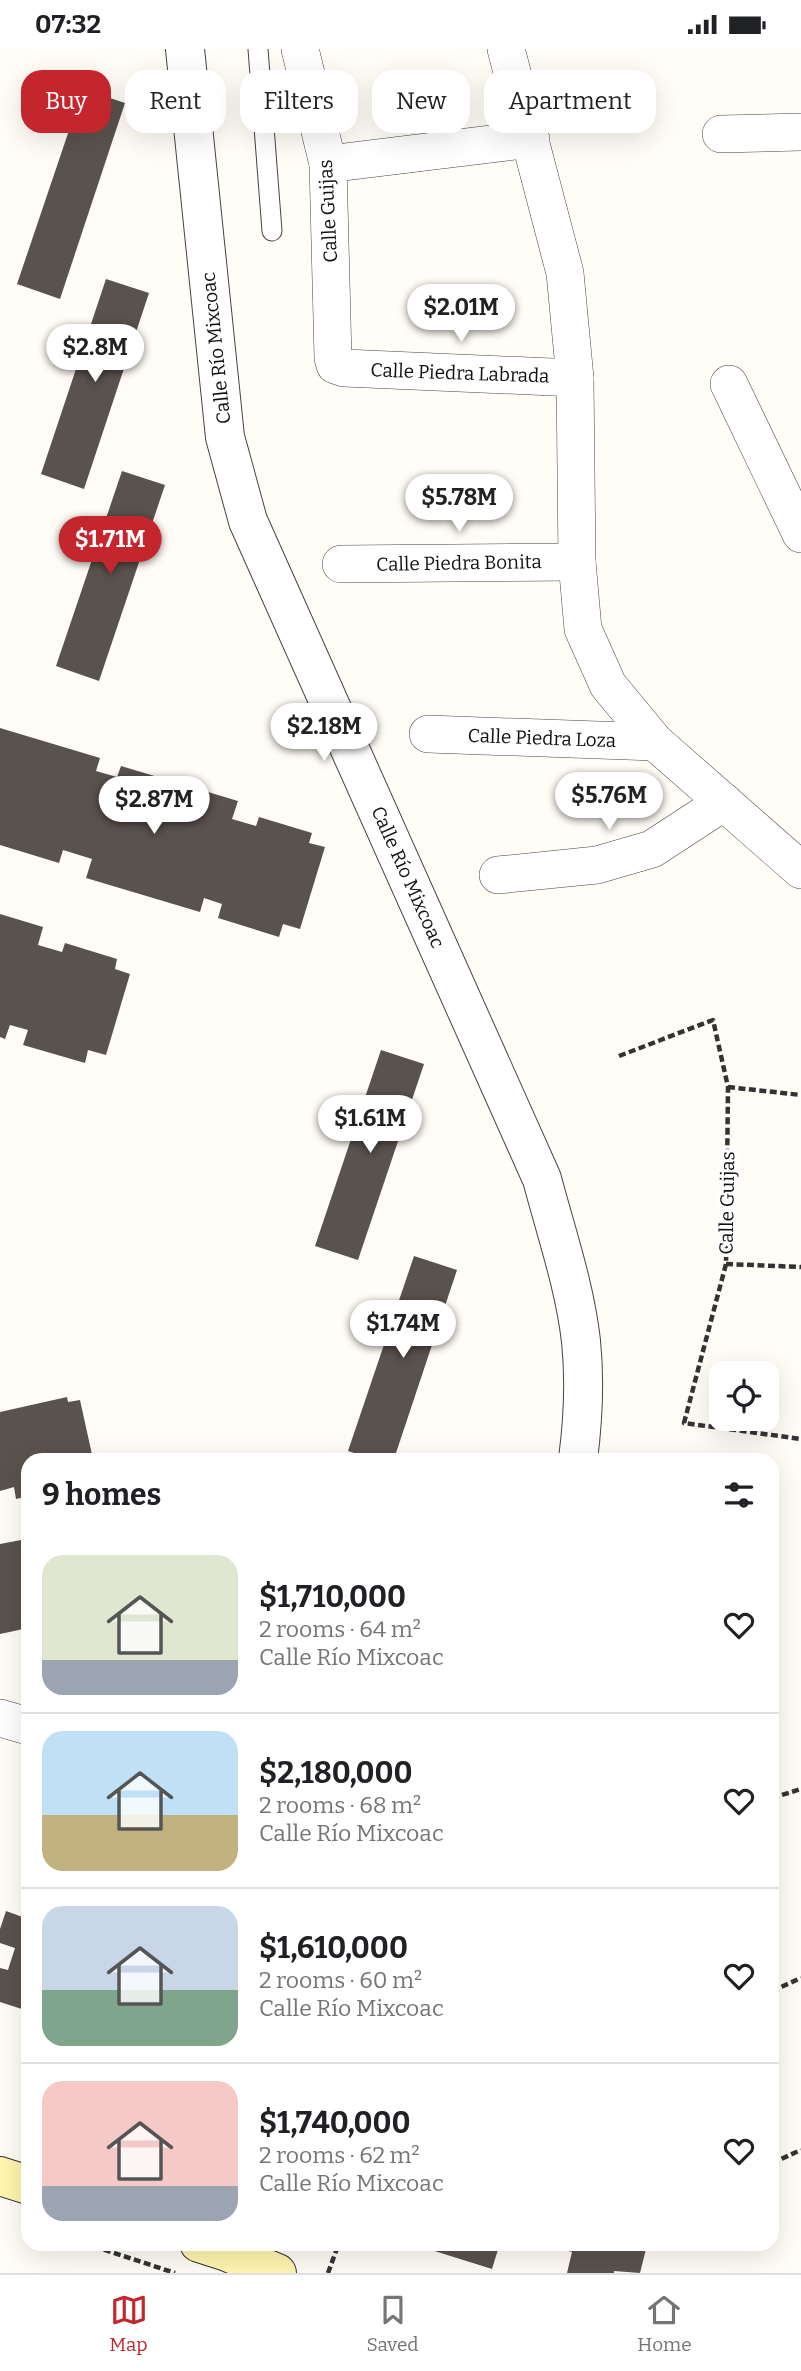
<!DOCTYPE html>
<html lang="en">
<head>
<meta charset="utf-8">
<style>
  body { margin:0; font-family:Bitter,serif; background:#f2f2f2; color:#202124; height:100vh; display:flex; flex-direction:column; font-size:26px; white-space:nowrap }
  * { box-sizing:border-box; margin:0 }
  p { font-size:23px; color:#757577 }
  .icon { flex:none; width:38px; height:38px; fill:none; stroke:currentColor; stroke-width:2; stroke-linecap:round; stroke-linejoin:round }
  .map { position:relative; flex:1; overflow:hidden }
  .drawer { position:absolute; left:21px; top:1404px; width:758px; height:798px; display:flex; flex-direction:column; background:#fff; border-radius:21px; box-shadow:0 7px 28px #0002 }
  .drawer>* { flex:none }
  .banner { position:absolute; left:21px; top:21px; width:760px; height:63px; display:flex; gap:14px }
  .controls { position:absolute; left:709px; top:1312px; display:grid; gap:14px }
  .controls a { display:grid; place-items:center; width:70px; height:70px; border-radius:14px; background:#fff; box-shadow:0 7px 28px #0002; font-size:35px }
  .price { position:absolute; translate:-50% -60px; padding:0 16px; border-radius:24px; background:#fff; color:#222; font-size:23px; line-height:46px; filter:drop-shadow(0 2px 4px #0008) }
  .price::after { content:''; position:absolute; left:50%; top:42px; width:21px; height:16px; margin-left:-10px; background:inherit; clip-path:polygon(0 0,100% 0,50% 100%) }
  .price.on { background:#c4262e; color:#fff }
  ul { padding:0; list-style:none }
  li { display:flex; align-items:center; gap:21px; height:175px; padding:0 21px }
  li+li { border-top:2px solid #e0e0e0 }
  li span { display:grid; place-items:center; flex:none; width:196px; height:140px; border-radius:21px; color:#555 }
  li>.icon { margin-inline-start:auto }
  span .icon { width:84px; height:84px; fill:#fffc; stroke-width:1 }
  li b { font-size:30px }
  h2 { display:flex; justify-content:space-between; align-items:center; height:84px; padding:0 21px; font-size:30px }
  .pill { padding:0 24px; border-radius:21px; background:#fff; box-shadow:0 7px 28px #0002; font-size:24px; line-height:63px }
  .pill.on { background:#c4262e; color:#fff }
  .status { display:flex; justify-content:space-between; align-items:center; height:49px; padding:0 35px; background:#fff; direction:ltr }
  .status svg { height:19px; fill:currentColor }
  .tab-bar { display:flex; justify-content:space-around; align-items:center; height:98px; border-top:2px solid #e0e0e0; background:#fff; font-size:19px; color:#757577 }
  .tab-bar a { display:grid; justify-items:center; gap:4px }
  .tab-bar .on { color:#c4262e }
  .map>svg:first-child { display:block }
</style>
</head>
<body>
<div class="status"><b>07:32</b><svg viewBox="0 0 49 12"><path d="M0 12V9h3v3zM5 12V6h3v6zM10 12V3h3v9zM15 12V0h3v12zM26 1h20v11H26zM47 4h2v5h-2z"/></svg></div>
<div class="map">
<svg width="801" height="2224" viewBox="0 0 801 2224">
  <rect width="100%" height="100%" fill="#fffdf5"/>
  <g fill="#5a524d">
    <path d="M83,40L125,54L60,250L17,235Z"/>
    <path d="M106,230L149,244L84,440L41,425Z"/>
    <path d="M122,422L165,436L99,632L56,617Z"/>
    <path d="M0,679L100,709L96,722L117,728L121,717L238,752L232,770L256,777L259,768L312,784L309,794L325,798L300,880L283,875L279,888L218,869L222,855L204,849L200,863L86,829L92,810L63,801L59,814L0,796Z"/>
    <path d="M0,865L43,878L38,896L62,903L65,894L117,910L115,920L130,925L106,1006L88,1001L85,1014L23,996L28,981L10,976L5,990L0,988Z"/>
    <path d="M381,1001L424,1015L358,1211L315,1197Z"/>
    <path d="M414,1207L457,1221L394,1410H372L348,1402Z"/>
    <path d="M67,1348L68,1353L80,1351L93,1410H28V1447L16,1450L14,1438L0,1442V1363Z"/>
    <path d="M21,1491L22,1496L28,1494V1579L0,1585V1495Z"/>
    <path d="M6,1862L28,1870V1962L0,1953V1919L8,1921L15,1899L0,1894V1880Z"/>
    <path d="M409,2194H500L492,2220Z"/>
    <path d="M563,2194H641L647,2196L640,2224L614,2222V2224H567L572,2203L562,2200Z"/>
  </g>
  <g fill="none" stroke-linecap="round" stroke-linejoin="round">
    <defs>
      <path id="service" d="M258,0L272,182"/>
      <g id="minor">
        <path d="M300,0L328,115L333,309L335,316L344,319L575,329"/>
        <path d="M506,0L565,224L575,329L577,513L583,580L608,636L655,693L801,821"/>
        <path d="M721,85L801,83"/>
        <path d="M328,115L531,90"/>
        <path d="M729,335L801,485"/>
        <path d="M341,515L577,513"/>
        <path d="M428,685L655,693"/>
        <path d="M498,826L597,816L652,800L724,753"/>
        <path d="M0,1669L28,1677"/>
      </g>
      <path id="tertiary" d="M185,0L225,388L248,472L542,1130C556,1183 575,1238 581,1292C585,1331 583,1372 578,1410"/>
      <g id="secondary">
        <path d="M0,2127L28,2136"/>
        <path d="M199,2194L227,2203L277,2224"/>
      </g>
    </defs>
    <use href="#service" stroke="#444" stroke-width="21"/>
    <use href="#minor" stroke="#444" stroke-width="38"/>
    <use href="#tertiary" stroke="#444" stroke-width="40"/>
    <use href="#secondary" stroke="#333" stroke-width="40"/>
    <g stroke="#333" stroke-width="4.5" stroke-dasharray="7 3.5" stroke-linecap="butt">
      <path d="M619,1007L713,971L728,1038L726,1215L684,1374L801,1390"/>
      <path d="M728,1038L801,1046"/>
      <path d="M726,1215L801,1218"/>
      <path d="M772,1749L801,1740"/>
      <path d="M772,1942L801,1929"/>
      <path d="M772,2114L801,2101"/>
      <path d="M84,2194L175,2224"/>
      <path d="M328,2224L339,2194"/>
    </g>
    <use href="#service" stroke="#fff" stroke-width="19"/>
    <use href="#minor" stroke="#fff" stroke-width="37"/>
    <use href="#tertiary" stroke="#fff" stroke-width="38"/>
    <use href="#secondary" stroke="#fff6b0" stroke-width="38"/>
  </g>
  <g text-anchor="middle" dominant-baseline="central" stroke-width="7" stroke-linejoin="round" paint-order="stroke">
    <g font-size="19" fill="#111" stroke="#fff">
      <text transform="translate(328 162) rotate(-93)">Calle Guijas</text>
      <text transform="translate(216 299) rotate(-96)">Calle Río Mixcoac</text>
      <text transform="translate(460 324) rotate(2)">Calle Piedra Labrada</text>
      <text transform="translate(459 514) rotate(-1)">Calle Piedra Bonita</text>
      <text transform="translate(542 689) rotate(2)">Calle Piedra Loza</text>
      <text transform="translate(408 828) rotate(66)">Calle Río Mixcoac</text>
      <text transform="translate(727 1154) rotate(-89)">Calle Guijas</text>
    </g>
  </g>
</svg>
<div class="controls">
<a><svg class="icon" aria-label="locate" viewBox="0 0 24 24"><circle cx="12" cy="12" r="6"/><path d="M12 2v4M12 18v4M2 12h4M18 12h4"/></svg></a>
</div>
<b class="price" style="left:461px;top:295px">$2.01M</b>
<b class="price" style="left:95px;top:335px">$2.8M</b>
<b class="price" style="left:459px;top:485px">$5.78M</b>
<b class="price on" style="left:110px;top:527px">$1.71M</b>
<b class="price" style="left:324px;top:714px">$2.18M</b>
<b class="price" style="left:609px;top:783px">$5.76M</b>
<b class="price" style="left:154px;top:787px">$2.87M</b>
<b class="price" style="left:370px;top:1106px">$1.61M</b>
<b class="price" style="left:403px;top:1311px">$1.74M</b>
<div class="banner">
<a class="pill on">Buy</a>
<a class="pill">Rent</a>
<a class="pill">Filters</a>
<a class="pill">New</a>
<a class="pill">Apartment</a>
</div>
<section class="drawer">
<h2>9 homes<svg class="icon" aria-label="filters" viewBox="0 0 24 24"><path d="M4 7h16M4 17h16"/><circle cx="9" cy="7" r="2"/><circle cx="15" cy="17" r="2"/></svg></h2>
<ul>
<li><span style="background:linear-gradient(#dfe7d0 75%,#9aa5b1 0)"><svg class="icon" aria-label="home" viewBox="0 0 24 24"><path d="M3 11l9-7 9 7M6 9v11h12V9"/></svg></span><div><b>$1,710,000</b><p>2 rooms · 64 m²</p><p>Calle Río Mixcoac</p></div><svg class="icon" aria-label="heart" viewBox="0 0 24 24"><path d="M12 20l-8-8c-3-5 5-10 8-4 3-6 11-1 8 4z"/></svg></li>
<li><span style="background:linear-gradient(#bfe0f5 60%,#c2b280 0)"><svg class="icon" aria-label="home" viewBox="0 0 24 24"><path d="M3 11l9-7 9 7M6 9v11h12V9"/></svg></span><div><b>$2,180,000</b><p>2 rooms · 68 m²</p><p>Calle Río Mixcoac</p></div><svg class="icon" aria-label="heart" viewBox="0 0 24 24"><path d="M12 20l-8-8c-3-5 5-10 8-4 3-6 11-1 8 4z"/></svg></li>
<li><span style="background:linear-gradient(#c9d6e8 60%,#7fa58c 0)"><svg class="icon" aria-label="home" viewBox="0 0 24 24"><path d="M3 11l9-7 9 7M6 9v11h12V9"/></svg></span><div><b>$1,610,000</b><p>2 rooms · 60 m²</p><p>Calle Río Mixcoac</p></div><svg class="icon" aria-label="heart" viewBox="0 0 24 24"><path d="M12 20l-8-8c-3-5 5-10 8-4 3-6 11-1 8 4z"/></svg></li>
<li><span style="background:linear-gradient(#f6c9c9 75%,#9aa5b1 0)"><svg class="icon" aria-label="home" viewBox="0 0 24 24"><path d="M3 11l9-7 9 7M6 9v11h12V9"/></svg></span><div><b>$1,740,000</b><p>2 rooms · 62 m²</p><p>Calle Río Mixcoac</p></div><svg class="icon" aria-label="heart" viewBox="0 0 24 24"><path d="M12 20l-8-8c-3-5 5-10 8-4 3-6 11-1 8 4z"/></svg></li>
</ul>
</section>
</div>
<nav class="tab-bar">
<a class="on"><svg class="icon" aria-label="map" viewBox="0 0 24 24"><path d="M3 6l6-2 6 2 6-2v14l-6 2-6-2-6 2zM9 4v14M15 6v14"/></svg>Map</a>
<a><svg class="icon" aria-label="saved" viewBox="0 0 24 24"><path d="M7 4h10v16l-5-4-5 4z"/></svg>Saved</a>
<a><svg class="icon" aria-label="home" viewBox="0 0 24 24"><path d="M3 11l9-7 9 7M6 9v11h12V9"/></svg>Home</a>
</nav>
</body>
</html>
